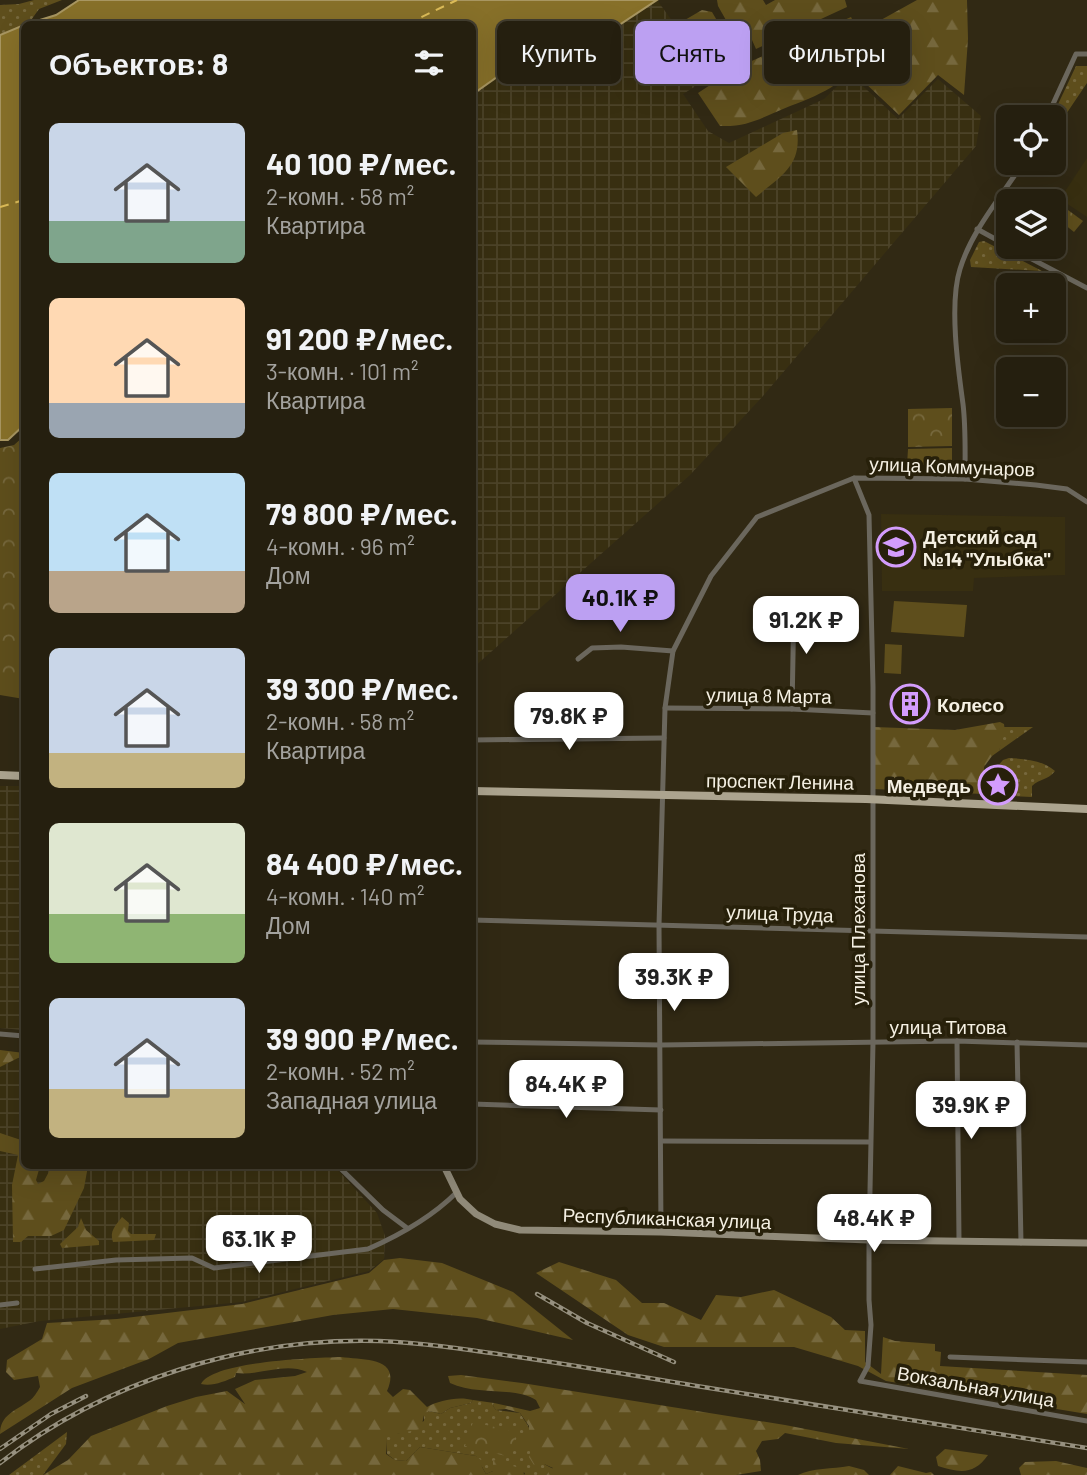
<!DOCTYPE html>
<html lang="ru">
<head>
<meta charset="utf-8">
<style>
  body { margin:0; font-family:Barlow,sans-serif; background:#312c1d; color:#f1f3f6; height:100vh; display:flex; flex-direction:column; font-size:26px; white-space:nowrap }
  * { box-sizing:border-box; margin:0 }
  p { font-size:23px; color:#a3a29e }
  .icon { flex:none; width:38px; height:38px; fill:none; stroke:currentColor; stroke-width:2; stroke-linecap:round; stroke-linejoin:round }
  .map { position:relative; flex:1; overflow:hidden }
  .drawer { position:absolute; left:21px; top:21px; width:455px; height:1148px; display:flex; flex-direction:column; background:#251f0f; border-radius:10px; box-shadow:0 7px 28px #0002,0 0 0 2px #423d2f }
  .drawer>* { flex:none }
  .banner { position:absolute; left:497px; top:21px; width:485px; height:63px; display:flex; gap:14px }
  .tools { position:absolute; left:996px; top:105px; display:grid; gap:14px }
  .tools a { display:grid; place-items:center; width:70px; height:70px; border-radius:10px; background:#251f0f; box-shadow:0 7px 28px #0002,0 0 0 2px #423d2f; font-size:35px }
  .price { position:absolute; translate:-50% -60px; padding:0 16px; border-radius:14px; background:#fff; color:#222; font-size:23px; line-height:46px; filter:drop-shadow(0 2px 4px #0008) }
  .price::after { content:''; position:absolute; left:50%; top:42px; width:21px; height:16px; margin-left:-10px; background:inherit; clip-path:polygon(0 0,100% 0,50% 100%) }
  .price.selected { background:#bca0f2; color:#111 }
  ul { padding:0; list-style:none }
  li { display:flex; align-items:center; gap:21px; height:175px; padding:0 28px }
  li span { display:grid; place-items:center; flex:none; width:196px; height:140px; border-radius:10px; color:#555 }
  li>.icon { margin-inline-start:auto }
  span .icon { width:84px; height:84px; fill:#fffc; stroke-width:1 }
  li b { font-size:30px }
  h2 { display:flex; justify-content:space-between; align-items:center; height:84px; padding:0 28px; font-size:30px }
  .pill { padding:0 24px; border-radius:10px; background:#251f0f; box-shadow:0 7px 28px #0002,0 0 0 2px #423d2f; font-size:24px; line-height:63px }
  .pill.selected { background:#bca0f2; color:#111 }
  .map>svg:first-child { display:block }
</style>
</head>
<body>
<div class="map">
<svg width="1087" height="1475" viewBox="0 0 1087 1475">
  <defs>
    <pattern id="industrial-grid" width="8" height="8" patternUnits="userSpaceOnUse" patternTransform="scale(1.75)"><rect width="8" height="8" fill="#382f11"/><path d="M0 4h8M4 0v8" fill="none" stroke="#4c4328"/></pattern>
    <pattern id="grass-dots" width="8" height="8" patternUnits="userSpaceOnUse" patternTransform="scale(1.75)"><rect width="8" height="8" fill="#5e4e1c"/><path d="M2 2h.1M6 6h.1" fill="none" stroke="#76683d" stroke-width="1.8" stroke-linecap="round"/></pattern>
    <pattern id="forest-firs" width="22" height="20" patternUnits="userSpaceOnUse" patternTransform="scale(1.75)"><rect width="22" height="20" fill="#5e4e1c"/><path d="M5 1l3.5 6h-7zM16 11l3.5 6h-7z" fill="#76683d"/></pattern>
    <pattern id="park-crowns" width="20" height="18" patternUnits="userSpaceOnUse" patternTransform="scale(1.75)"><rect width="20" height="18" fill="#5e4e1c"/><path d="M2 6a3 3 0 1 1 6 0M12 15a3 3 0 1 1 6 0" fill="none" stroke="#76683d"/></pattern>
  </defs>
  <rect width="100%" height="100%" fill="#312914"/>
  <g fill="#382f11">
    <path d="M1087,158V217L1060,199Z"/>
    <path d="M881,514L1065,517V575L974,578L973,591H882Z"/>
  </g>
  <g fill="url(#industrial-grid)">
    <path d="M657,0L712,76L683,94L708,131L729,143L824,99L850,74L898,119L938,79L981,116L976,146L763,396L690,475L473,668V94L507,70L553,58L577,43L601,37Z"/>
    <path d="M0,786H24V1030L0,1028Z"/>
    <path d="M0,1053L24,1055V1166H334L377,1213L385,1236L384,1259L369,1271L242,1302L40,1321L0,1329Z"/>
  </g>
  <g fill="url(#grass-dots)">
    <path d="M34,0H62L39,9L29,23L0,35V5L19,4Z"/>
    <path d="M1076,66H1087V83L1054,132V117H1052Z"/>
    <path d="M984,241L1042,271L971,267L970,260L979,242Z"/>
    <path d="M1004,727H1033L999,751Z"/>
    <path d="M1009,758C1026,759 1042,760 1055,771C1047,781 1040,778 1032,786V797L993,795L990,775L1003,760Z"/>
    <path d="M473,1400L494,1403L493,1406L496,1410L520,1413C522,1417 527,1423 529,1428C534,1449 529,1458 554,1469L546,1475H524L525,1473L493,1461V1471L486,1474L476,1456L420,1447L406,1461L395,1460L387,1454L386,1435L400,1433L424,1421V1414L429,1411L441,1414L450,1408L471,1403Z"/>
    <path d="M67,1432L66,1444L43,1475H9Z"/>
  </g>
  <g fill="url(#forest-firs)">
    <path d="M717,0H763L766,5L775,0H845L847,7L756,49L748,31L735,36L718,6Z"/>
    <path d="M917,0H967L968,39L964,95L938,75L899,115L862,80L879,57L877,40L870,26Z"/>
    <path d="M702,10L712,12L736,53L709,66L678,24Z"/>
    <path d="M851,17L867,51C841,88 823,93 783,109C759,119 747,127 720,126L698,93L736,68Z"/>
    <path d="M797,130C802,166 781,176 756,197L726,167L783,133Z"/>
    <path d="M1000,722L1004,724L1005,732L999,751L992,756L984,767L983,794L873,789L874,727L955,730Z"/>
    <path d="M0,1050L24,1053V1055L0,1067Z"/>
    <path d="M0,1133L21,1140L24,1137V1166H40L36,1180L38,1184L44,1181L52,1166H88L84,1188L64,1230L51,1236H28L21,1242H13L12,1185L18,1155L0,1151Z"/>
    <path d="M122,1217L129,1223L128,1231L131,1234H156L154,1240L113,1242C109,1231 116,1225 122,1217Z"/>
    <path d="M81,1218L86,1230L99,1241V1245L62,1248L60,1244L78,1227Z"/>
    <path d="M400,1258L442,1263L513,1292L573,1340L477,1318L393,1309L333,1315L178,1343L149,1359L72,1388L0,1434C0,1415 15,1411 29,1401C34,1398 37,1392 40,1387L38,1376L14,1380L6,1372L7,1360L42,1339L47,1323L117,1319L242,1304L369,1273L384,1260Z"/>
    <path d="M559,1262L616,1280L642,1303H664L701,1320L716,1295L741,1297L774,1290L831,1317L845,1330L865,1331V1362L881,1374L883,1337L895,1341L935,1344V1351L941,1352L940,1366L1087,1375V1414L886,1381L858,1366L794,1347H664L628,1335L536,1273Z"/>
    <path d="M341,1357C364,1360 402,1357 387,1391L393,1397L403,1389L410,1390L427,1407C439,1400 459,1396 473,1400L471,1403L450,1408L441,1414L429,1411L424,1415L421,1429L387,1436L386,1454L395,1460L406,1461L420,1447L476,1456L481,1460L482,1467L486,1474L493,1471V1460L523,1469L524,1475H43L68,1460L91,1436L167,1406L196,1397L227,1391L245,1404L235,1389L255,1380L295,1376L307,1372C284,1362 260,1376 236,1373L235,1377C225,1381 212,1387 201,1384C213,1361 314,1358 341,1357Z"/>
    <path d="M461,1375L522,1383L785,1425L909,1449L836,1443L785,1433L778,1439L762,1441L756,1451L760,1460L761,1471L736,1475H546L553,1468L544,1464L534,1465L529,1457L531,1449L520,1448L517,1441L521,1435L529,1433V1426L520,1413L506,1409L496,1410L493,1406L494,1403L530,1411L540,1408L536,1400C513,1386 477,1396 450,1383L448,1376Z"/>
    <path d="M945,1449L988,1455C974,1475 960,1473 938,1466L936,1457Z"/>
    <path d="M1056,1461L1087,1468V1475H1021L1019,1468L1025,1462Z"/>
    <path d="M849,1466L864,1470L869,1475H798C812,1468 833,1469 849,1466Z"/>
    <path d="M898,1466L926,1473L931,1472L934,1475H890Z"/>
  </g>
  <g fill="url(#park-crowns)">
    <path d="M1057,202L1083,221L1074,232L1054,216V207Z"/>
    <path d="M952,408V446L908,447V409Z"/>
    <path d="M24,436V699L0,695V448L14,445Z"/>
    <path d="M473,1422L517,1432L510,1457L465,1446Z"/>
  </g>
  <g fill="#5e4e1c">
    <path d="M952,448V465H907L908,449Z"/>
    <path d="M894,601L967,605L964,637L891,632Z"/>
    <path d="M885,644L902,645L901,674L884,673Z"/>
  </g>
  <g fill="#877029" stroke="#a89661" stroke-width="2">
    <path d="M79,0H657L601,37L577,43L553,58L507,70L473,94L472,24H27L56,15Z"/>
    <path d="M24,25V425L8,440H0V35Z"/>
  </g>
  <g fill="none" stroke-linecap="round" stroke-linejoin="round">
    <g stroke="#dbbb58" stroke-width="2" stroke-dasharray="9 7" stroke-linecap="butt">
      <path d="M407,24L457,0"/>
      <path d="M0,207L24,200"/>
    </g>
    <g stroke="#6b675d" stroke-width="5">
      <path d="M1047,117L1076,54H1087"/>
      <path d="M977,229L1008,246"/>
      <path d="M1009,247L1087,288"/>
      <path d="M854,478L869,515L873,687V1042L869,1240V1300L871,1325L868,1366L860,1381L1087,1421"/>
      <path d="M965,479C965,454 966,429 963,404C958,368 949,304 960,269C972,230 1001,197 1023,163"/>
      <path d="M578,659L592,648L621,647L673,651"/>
      <path d="M665,708L792,709L873,713"/>
      <path d="M792,709L794,602"/>
      <path d="M472,740L664,738"/>
      <path d="M472,920L1087,937"/>
      <path d="M0,1034L24,1036"/>
      <path d="M957,1041L959,1240"/>
      <path d="M472,1042L661,1045L957,1041L1087,1045"/>
      <path d="M1017,1042L1021,1243"/>
      <path d="M472,1104L661,1110"/>
      <path d="M661,1141L870,1142"/>
      <path d="M338,1166L383,1210L407,1228"/>
      <path d="M661,1232L659,925L665,708L673,651L711,576L757,517L854,478L965,479L1036,485L1067,489L1087,502"/>
      <path d="M35,1269L116,1260L192,1258L214,1268L368,1249C400,1235 432,1217 457,1192"/>
      <path d="M0,1305L17,1303"/>
      <path d="M950,1357L1087,1362"/>
    </g>
    <path stroke="#908a79" stroke-width="7" d="M444,1166L460,1199L476,1214L495,1224L520,1230L661,1232L869,1240L1087,1243"/>
    <g stroke="#aca48f" stroke-width="8">
      <path d="M0,775L24,776"/>
      <path d="M472,791L866,799L1087,809"/>
    </g>
    <defs>
      <g id="rail">
        <path d="M537,1294L587,1323L674,1362"/>
        <path d="M0,1449L51,1414L86,1396"/>
        <path d="M0,1463C105,1381 246,1337 379,1341C428,1343 477,1351 525,1358C584,1367 643,1377 703,1387C831,1408 959,1428 1087,1448"/>
      </g>
    </defs>
    <use href="#rail" stroke="#96907f" stroke-width="4.5"/>
    <use href="#rail" stroke="#27200a" stroke-width="2" stroke-dasharray="5" stroke-linecap="butt"/>
  </g>
  <defs>
    <symbol id="school-ring" viewBox="-11 -11 22 22"><circle r="9.5" fill="#27200a" stroke="#d39cfc" stroke-width="1.5"/><path d="M0-5L7-2L0 1L-7-2ZM-4 1L0 2.5L4 1V4Q0 6-4 4Z" fill="#d39cfc"/></symbol>
    <symbol id="building-ring" viewBox="-11 -11 22 22"><circle r="9.5" fill="#27200a" stroke="#d39cfc" stroke-width="1.5"/><path d="M-4-6H4V6H1V3H-1V6H-4ZM-2.5-4.3h1.7v1.8h-1.7ZM.8-4.3h1.7v1.8H.8ZM-2.5-1h1.7V.8h-1.7ZM.8-1h1.7V.8H.8Z" fill="#d39cfc"/></symbol>
    <symbol id="sight-ring" viewBox="-11 -11 22 22"><circle r="9.5" fill="#27200a" stroke="#d39cfc" stroke-width="1.5"/><path d="M0-6L1.8-2.2L6-1.7L2.9 1.2L3.7 5.4L0 3.3L-3.7 5.4L-2.9 1.2L-6-1.7L-1.8-2.2Z" fill="#d39cfc"/></symbol>
  </defs>
  <g fill-rule="evenodd">
    <use href="#school-ring" x="874" y="525" width="44" height="44"/>
    <use href="#building-ring" x="888" y="682" width="44" height="44"/>
    <use href="#sight-ring" x="976" y="763" width="44" height="44"/>
  </g>
  <g text-anchor="middle" dominant-baseline="central" stroke-width="7" stroke-linejoin="round" paint-order="stroke">
    <g font-size="19" fill="#f5f0e3" stroke="#27200a">
      <text transform="translate(952 466) rotate(2)">улица Коммунаров</text>
      <text transform="translate(769 695) rotate(1)">улица 8 Марта</text>
      <text transform="translate(780 781) rotate(1)">проспект Ленина</text>
      <text transform="translate(780 913) rotate(2)">улица Труда</text>
      <text transform="translate(857 929) rotate(-90)">улица Плеханова</text>
      <text x="948" y="1026">улица Титова</text>
      <text transform="translate(667 1218) rotate(2)">Республиканская улица</text>
      <text transform="translate(976 1386) rotate(10)">Вокзальная улица</text>
    </g>
    <g font-size="19" font-weight="bold" fill="#f5f0e3" stroke="#27200a" text-anchor="start">
      <text x="923" y="536">Детский сад<tspan x="923" dy="22">№14 "Улыбка"</tspan></text>
      <text x="937" y="704">Колесо</text>
      <text x="971" y="785" text-anchor="end">Медведь</text>
    </g>
  </g>
</svg>
<div class="tools">
<a><svg class="icon" aria-label="locate" viewBox="0 0 24 24"><circle cx="12" cy="12" r="6"/><path d="M12 2v4M12 18v4M2 12h4M18 12h4"/></svg></a>
<a><svg class="icon" aria-label="layers" viewBox="0 0 24 24"><path d="M12 4l9 5-9 5-9-5zM3 14l9 5 9-5"/></svg></a>
<a>+</a>
<a>−</a>
</div>
<b class="price selected" style="left:620px;top:634px">40.1K ₽</b>
<b class="price" style="left:806px;top:656px">91.2K ₽</b>
<b class="price" style="left:569px;top:752px">79.8K ₽</b>
<b class="price" style="left:674px;top:1013px">39.3K ₽</b>
<b class="price" style="left:566px;top:1120px">84.4K ₽</b>
<b class="price" style="left:971px;top:1141px">39.9K ₽</b>
<b class="price" style="left:874px;top:1254px">48.4K ₽</b>
<b class="price" style="left:259px;top:1275px">63.1K ₽</b>
<div class="banner">
<a class="pill">Купить</a>
<a class="pill selected">Снять</a>
<a class="pill">Фильтры</a>
</div>
<section class="drawer">
<h2>Объектов: 8<svg class="icon" aria-label="filters" viewBox="0 0 24 24"><path d="M4 7h16M4 17h16"/><circle cx="9" cy="7" r="2"/><circle cx="15" cy="17" r="2"/></svg></h2>
<ul>
<li><span style="background:linear-gradient(#c9d6e8 70%,#7fa58c 0)"><svg class="icon" aria-label="home" viewBox="0 0 24 24"><path d="M3 11l9-7 9 7M6 9v11h12V9"/></svg></span><div><b>40 100 ₽/мес.</b><p>2-комн. · 58 m²</p><p>Квартира</p></div></li>
<li><span style="background:linear-gradient(#ffd9b3 75%,#9aa5b1 0)"><svg class="icon" aria-label="home" viewBox="0 0 24 24"><path d="M3 11l9-7 9 7M6 9v11h12V9"/></svg></span><div><b>91 200 ₽/мес.</b><p>3-комн. · 101 m²</p><p>Квартира</p></div></li>
<li><span style="background:linear-gradient(#bfe0f5 70%,#b9a48a 0)"><svg class="icon" aria-label="home" viewBox="0 0 24 24"><path d="M3 11l9-7 9 7M6 9v11h12V9"/></svg></span><div><b>79 800 ₽/мес.</b><p>4-комн. · 96 m²</p><p>Дом</p></div></li>
<li><span style="background:linear-gradient(#c9d6e8 75%,#c2b280 0)"><svg class="icon" aria-label="home" viewBox="0 0 24 24"><path d="M3 11l9-7 9 7M6 9v11h12V9"/></svg></span><div><b>39 300 ₽/мес.</b><p>2-комн. · 58 m²</p><p>Квартира</p></div></li>
<li><span style="background:linear-gradient(#dfe7d0 65%,#8fb573 0)"><svg class="icon" aria-label="home" viewBox="0 0 24 24"><path d="M3 11l9-7 9 7M6 9v11h12V9"/></svg></span><div><b>84 400 ₽/мес.</b><p>4-комн. · 140 m²</p><p>Дом</p></div></li>
<li><span style="background:linear-gradient(#c9d6e8 65%,#c2b280 0)"><svg class="icon" aria-label="home" viewBox="0 0 24 24"><path d="M3 11l9-7 9 7M6 9v11h12V9"/></svg></span><div><b>39 900 ₽/мес.</b><p>2-комн. · 52 m²</p><p>Западная улица</p></div></li>
</ul>
</section>
</div>
</body>
</html>
